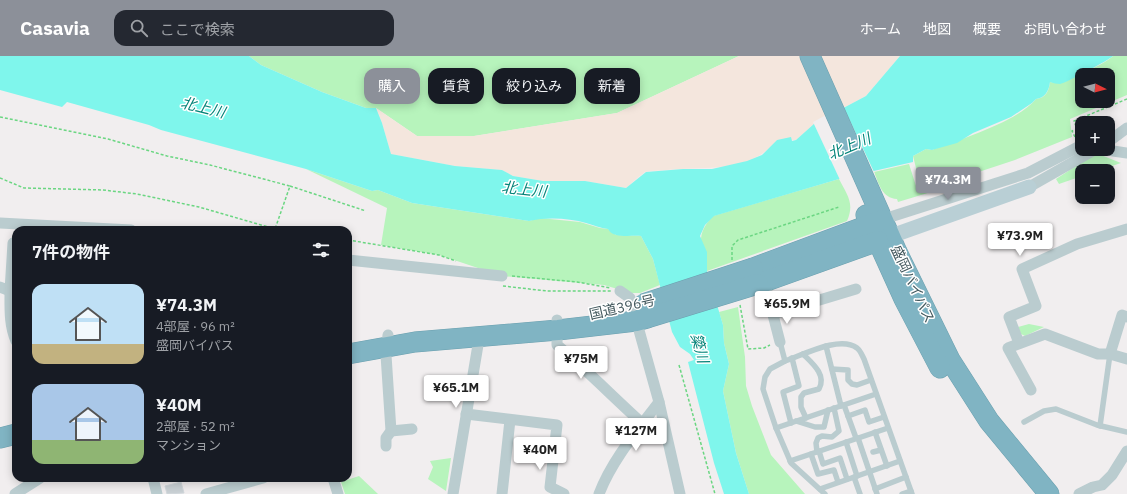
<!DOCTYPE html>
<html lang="ja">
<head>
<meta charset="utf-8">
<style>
  body { margin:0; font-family:"IBM Plex Sans","Noto Sans JP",sans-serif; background:#242831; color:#f1f3f6; height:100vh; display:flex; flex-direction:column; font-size:15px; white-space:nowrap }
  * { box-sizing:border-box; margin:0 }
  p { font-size:13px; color:#9ea1a6 }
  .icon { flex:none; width:22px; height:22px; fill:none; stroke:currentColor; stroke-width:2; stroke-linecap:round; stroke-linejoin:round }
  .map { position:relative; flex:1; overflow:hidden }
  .drawer { position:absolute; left:12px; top:170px; width:340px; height:256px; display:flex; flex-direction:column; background:#171b24; border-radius:12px; box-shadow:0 2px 10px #0003 }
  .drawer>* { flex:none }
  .guide { position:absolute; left:364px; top:12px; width:380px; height:36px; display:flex; gap:8px }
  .needle { width:26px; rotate:96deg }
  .tools { position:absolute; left:1075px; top:12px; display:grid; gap:8px }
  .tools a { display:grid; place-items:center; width:40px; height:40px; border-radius:8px; background:#171b24; box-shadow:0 2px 10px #0003; font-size:20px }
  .price { position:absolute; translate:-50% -34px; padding:0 9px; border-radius:4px; background:#fff; color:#222; font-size:13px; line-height:26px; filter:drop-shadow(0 1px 2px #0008) }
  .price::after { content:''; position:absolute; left:50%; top:24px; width:12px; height:9px; margin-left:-6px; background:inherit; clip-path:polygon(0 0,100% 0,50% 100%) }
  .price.selected { background:#8c9099; color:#fff }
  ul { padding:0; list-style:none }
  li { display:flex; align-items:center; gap:12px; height:100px; padding:0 20px }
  li span { display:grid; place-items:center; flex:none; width:112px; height:80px; border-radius:12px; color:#555 }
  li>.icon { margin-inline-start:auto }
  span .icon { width:48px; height:48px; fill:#fffc; stroke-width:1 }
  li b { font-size:17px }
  h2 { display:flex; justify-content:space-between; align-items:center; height:48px; padding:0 20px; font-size:17px }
  .tag { padding:0 14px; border-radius:12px; background:#171b24; box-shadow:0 2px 10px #0003; font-size:14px; line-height:36px }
  .tag.selected { background:#8c9099; color:#fff }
  header { display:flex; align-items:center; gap:24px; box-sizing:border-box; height:56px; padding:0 20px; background:#8c9099; color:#fff }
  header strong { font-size:19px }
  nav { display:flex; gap:22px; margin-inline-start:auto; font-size:14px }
  .search { width:280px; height:36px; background:#242831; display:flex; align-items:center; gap:10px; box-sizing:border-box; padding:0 14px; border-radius:12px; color:#9ea1a6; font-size:15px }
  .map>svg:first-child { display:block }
</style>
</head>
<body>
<header>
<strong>Casavia</strong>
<div class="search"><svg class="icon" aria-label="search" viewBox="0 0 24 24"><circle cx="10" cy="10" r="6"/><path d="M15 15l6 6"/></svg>ここで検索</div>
<nav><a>ホーム</a><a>地図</a><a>概要</a><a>お問い合わせ</a></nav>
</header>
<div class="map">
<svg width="1127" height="438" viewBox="0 0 1127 438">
  <rect width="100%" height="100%" fill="#f1eeef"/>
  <g fill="#b7f4bc" fill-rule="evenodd">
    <path d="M249,0H739L617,57L474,80H417L376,52H366L322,36L261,9Z"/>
    <path d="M1113,0H1127V39L1070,63L1072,81L1015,104L930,132L931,136L898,146L897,143C882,142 879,128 874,116L909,108L917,133L921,132L913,100L926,93L932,94C961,83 1017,66 1036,43C1046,42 1049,35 1050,26C1062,29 1105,8 1113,0ZM1082,19H1108V45H1082Z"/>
    <path d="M1096,97L1121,107L1097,115H1082V120L1059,128L1056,123Z"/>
    <path d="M306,113L372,135L378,134L412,147L529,165L540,162L580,166L600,172L608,173L616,179L641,180L653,203L660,229L640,237H631L604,229L502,220L439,199L381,189L387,152Z"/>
    <path d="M839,123C847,139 855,147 847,165L707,215C702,190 694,180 713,160Z"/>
    <path d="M738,251L745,301L746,330L752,350L771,399L805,438H749L736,397L723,335L729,308L724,287L723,269L719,256Z"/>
    <path d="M1029,268L1044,271L1025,280L1021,278L1018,271Z"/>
    <path d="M451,402L446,435L428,423L433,411L430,405Z"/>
    <path d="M359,420L378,438H345L341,426Z"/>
  </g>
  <path fill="#f4e6dd" d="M739,0H900L866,40L815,67L796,84H777C749,118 706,110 666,114C660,115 651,114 645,116C639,120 632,127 626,132L585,125H543L513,120L502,114L455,110L391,98L382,67L376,52L417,80H474L617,57Z"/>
  <path fill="#7ff6ec" d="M0,0H249L261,9L322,36L366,52H376L382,67L391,98L455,110L502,114L513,120L543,125H585L626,132L646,116L683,113H712L747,105L762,99L777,84L791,81L792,85L796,84L815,67L866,40L900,0H1113C1109,4 1066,27 1060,28C1057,28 1053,27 1050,26C1049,35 1045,42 1036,43L1032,47L1011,61L973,77L957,87L932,94L926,93L913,100V106L839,123L714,160L705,169L700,180L707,196V215L723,269L724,287L729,308L723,335L736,397L749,438H724L714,407L688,306L694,304L690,298L680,291L672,276L653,203L641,180C631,179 613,183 608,173C600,172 594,169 586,167C569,162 546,161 529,165L412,147L378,134L372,135L306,113L161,74L149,69L67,46L62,51L0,34Z"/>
  <path fill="#f1eeef" d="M843,50L875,118L840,124L813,66Z"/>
  <path fill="#c9d0d4" stroke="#d1d7db" d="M181,426L184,437L167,438L165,430Z"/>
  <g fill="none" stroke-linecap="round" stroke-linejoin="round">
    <defs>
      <g id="highway">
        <path d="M810,0L897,196L950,304L989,365L1049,438"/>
        <path d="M866,159L904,243L940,312"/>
        <path d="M753,212L882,164"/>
        <path d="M758,228L878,185"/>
        <path d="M348,298L415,286L558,274L636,265L647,262"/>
        <path d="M0,382L16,378"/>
      </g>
    </defs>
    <use href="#highway" stroke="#6ba0af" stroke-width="21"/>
    <g stroke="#6bd682" stroke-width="1.5" stroke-dasharray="3 2" stroke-linecap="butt">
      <path d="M0,61L108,83L167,100L210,109L290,130L275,173L279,174"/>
      <path d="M1075,81L1072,75L1077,73L1074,65L1127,43"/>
      <path d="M0,122L24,132L103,134L137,138L199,151L275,173"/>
      <path d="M290,130L366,155"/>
      <path d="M348,184L439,199L456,205"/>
      <path d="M732,204V190L738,184L839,151"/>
      <path d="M512,220L577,226L611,232"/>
      <path d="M503,230L547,235H611"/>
      <path d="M740,249L748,293L764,292L770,289"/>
      <path d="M679,309L715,438"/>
    </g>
    <g stroke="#bacccf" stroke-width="5.5">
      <path d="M780,286L785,305C803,299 840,279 857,292C860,294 862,299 864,303L912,438"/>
      <path d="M826,290L841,350"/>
      <path d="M803,298C812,307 827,319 819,333L804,337L801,341V351L806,362"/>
      <path d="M785,305L770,313L765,321L763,333L776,372L791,407L825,438"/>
      <path d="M832,313L848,314V324L852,328L857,329L871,324"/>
      <path d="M844,349L856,382"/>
      <path d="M848,360L865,354L869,366L884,361"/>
      <path d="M796,365L815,371H824L828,354"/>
      <path d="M1024,366L1044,355L1056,353L1097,369L1127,376"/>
      <path d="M791,367L783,336L799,330L792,302"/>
      <path d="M1100,370L1110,298"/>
      <path d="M776,372L876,338"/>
      <path d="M875,376L887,410"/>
      <path d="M858,382L877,438"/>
      <path d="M846,386L857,420"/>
      <path d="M819,395L823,408L840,402L847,423"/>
      <path d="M817,396L816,387L818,382L822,380L832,381L839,375L834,352"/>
      <path d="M873,396L881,394"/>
      <path d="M811,398L818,418L834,414L838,426"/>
      <path d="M790,405L888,372"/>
      <path d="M854,421L860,438"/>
      <path d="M820,433L900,405"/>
      <path d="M875,433L906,421"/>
      <path d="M902,438L911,435"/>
    </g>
    <g stroke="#bacccf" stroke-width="11">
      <path d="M1108,86L1127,72"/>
      <path d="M1108,92L1113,95L1127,97"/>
      <path d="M1029,131L1096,93"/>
      <path d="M884,163L1028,117L1082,89"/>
      <path d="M0,167L131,174"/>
      <path d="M348,204L502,220"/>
      <path d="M764,224L780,286"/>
      <path d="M0,231L10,235L13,187"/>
      <path d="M620,235L630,242L659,346L680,438"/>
      <path d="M16,236L10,235C10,252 9,269 16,285"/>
      <path d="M773,258L856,233"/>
      <path d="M557,264V289C587,314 614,342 643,368"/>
      <path d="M1019,287L1009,261L1036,250L1022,213L1077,188L1127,173"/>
      <path d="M1110,298L1122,259L1127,261"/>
      <path d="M1031,334L1008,292L1045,278L1098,298H1110L1127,303"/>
      <path d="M466,358L557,369L550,431L564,438"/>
      <path d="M391,375L412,373"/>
      <path d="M386,390V382L391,375L386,299L388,279"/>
      <path d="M153,422L157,438"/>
      <path d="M333,422L338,438"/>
      <path d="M15,438L40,422"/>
      <path d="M206,438L263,422"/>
      <path d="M453,438L480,277"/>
      <path d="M502,438L510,364"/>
      <path d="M599,438C612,404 637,375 659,346"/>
      <path d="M1079,438L1093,431L1102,429L1112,419L1127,395"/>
    </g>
    <path stroke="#b9cfd5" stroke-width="15" d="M880,184L1029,131"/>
    <use href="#highway" stroke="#80b4c3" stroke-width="20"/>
    <defs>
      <g id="highway-bridge">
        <path d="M643,248L753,212"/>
        <path d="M647,262L758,228"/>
      </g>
    </defs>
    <use href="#highway-bridge" stroke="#6ba0af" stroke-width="21" stroke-linecap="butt"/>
    <use href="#highway-bridge" stroke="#80b4c3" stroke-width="20"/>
  </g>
  <g text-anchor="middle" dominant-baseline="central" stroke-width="3" stroke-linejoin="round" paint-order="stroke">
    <g font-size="14" fill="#44595e" stroke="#fff">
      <text transform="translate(913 228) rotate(65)">盛岡バイパス</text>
      <text transform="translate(622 251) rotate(-13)">国道396号</text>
    </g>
    <g font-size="15" font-style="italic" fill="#058479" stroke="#fff">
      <text transform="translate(203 51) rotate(14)">北上川</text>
      <text transform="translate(849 90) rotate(-23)">北上川</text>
      <text transform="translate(524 133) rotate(6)">北上川</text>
      <text transform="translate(700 292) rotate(75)">簗川</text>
    </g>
  </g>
</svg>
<div class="tools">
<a><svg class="needle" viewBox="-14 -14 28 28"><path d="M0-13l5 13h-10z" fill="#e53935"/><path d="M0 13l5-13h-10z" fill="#9ea1a6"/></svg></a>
<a>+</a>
<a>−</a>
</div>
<b class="price selected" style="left:948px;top:145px">¥74.3M</b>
<b class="price" style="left:1020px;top:201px">¥73.9M</b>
<b class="price" style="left:787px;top:269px">¥65.9M</b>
<b class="price" style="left:581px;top:324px">¥75M</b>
<b class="price" style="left:456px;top:353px">¥65.1M</b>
<b class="price" style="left:636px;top:396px">¥127M</b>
<b class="price" style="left:540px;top:415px">¥40M</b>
<div class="guide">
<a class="tag selected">購入</a>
<a class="tag">賃貸</a>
<a class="tag">絞り込み</a>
<a class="tag">新着</a>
</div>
<section class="drawer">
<h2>7件の物件<svg class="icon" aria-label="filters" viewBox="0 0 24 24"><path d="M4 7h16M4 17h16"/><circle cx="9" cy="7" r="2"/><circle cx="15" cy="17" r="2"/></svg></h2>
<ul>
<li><span style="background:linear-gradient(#bfe0f5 75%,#c2b280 0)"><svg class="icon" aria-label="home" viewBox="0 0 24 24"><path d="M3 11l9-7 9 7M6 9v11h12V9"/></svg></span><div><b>¥74.3M</b><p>4部屋 · 96 m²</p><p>盛岡バイパス</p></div></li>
<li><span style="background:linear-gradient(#a9c7e8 70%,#8fb573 0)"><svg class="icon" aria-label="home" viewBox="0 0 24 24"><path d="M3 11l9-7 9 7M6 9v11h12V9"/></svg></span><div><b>¥40M</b><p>2部屋 · 52 m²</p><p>マンション</p></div></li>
</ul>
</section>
</div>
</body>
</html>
